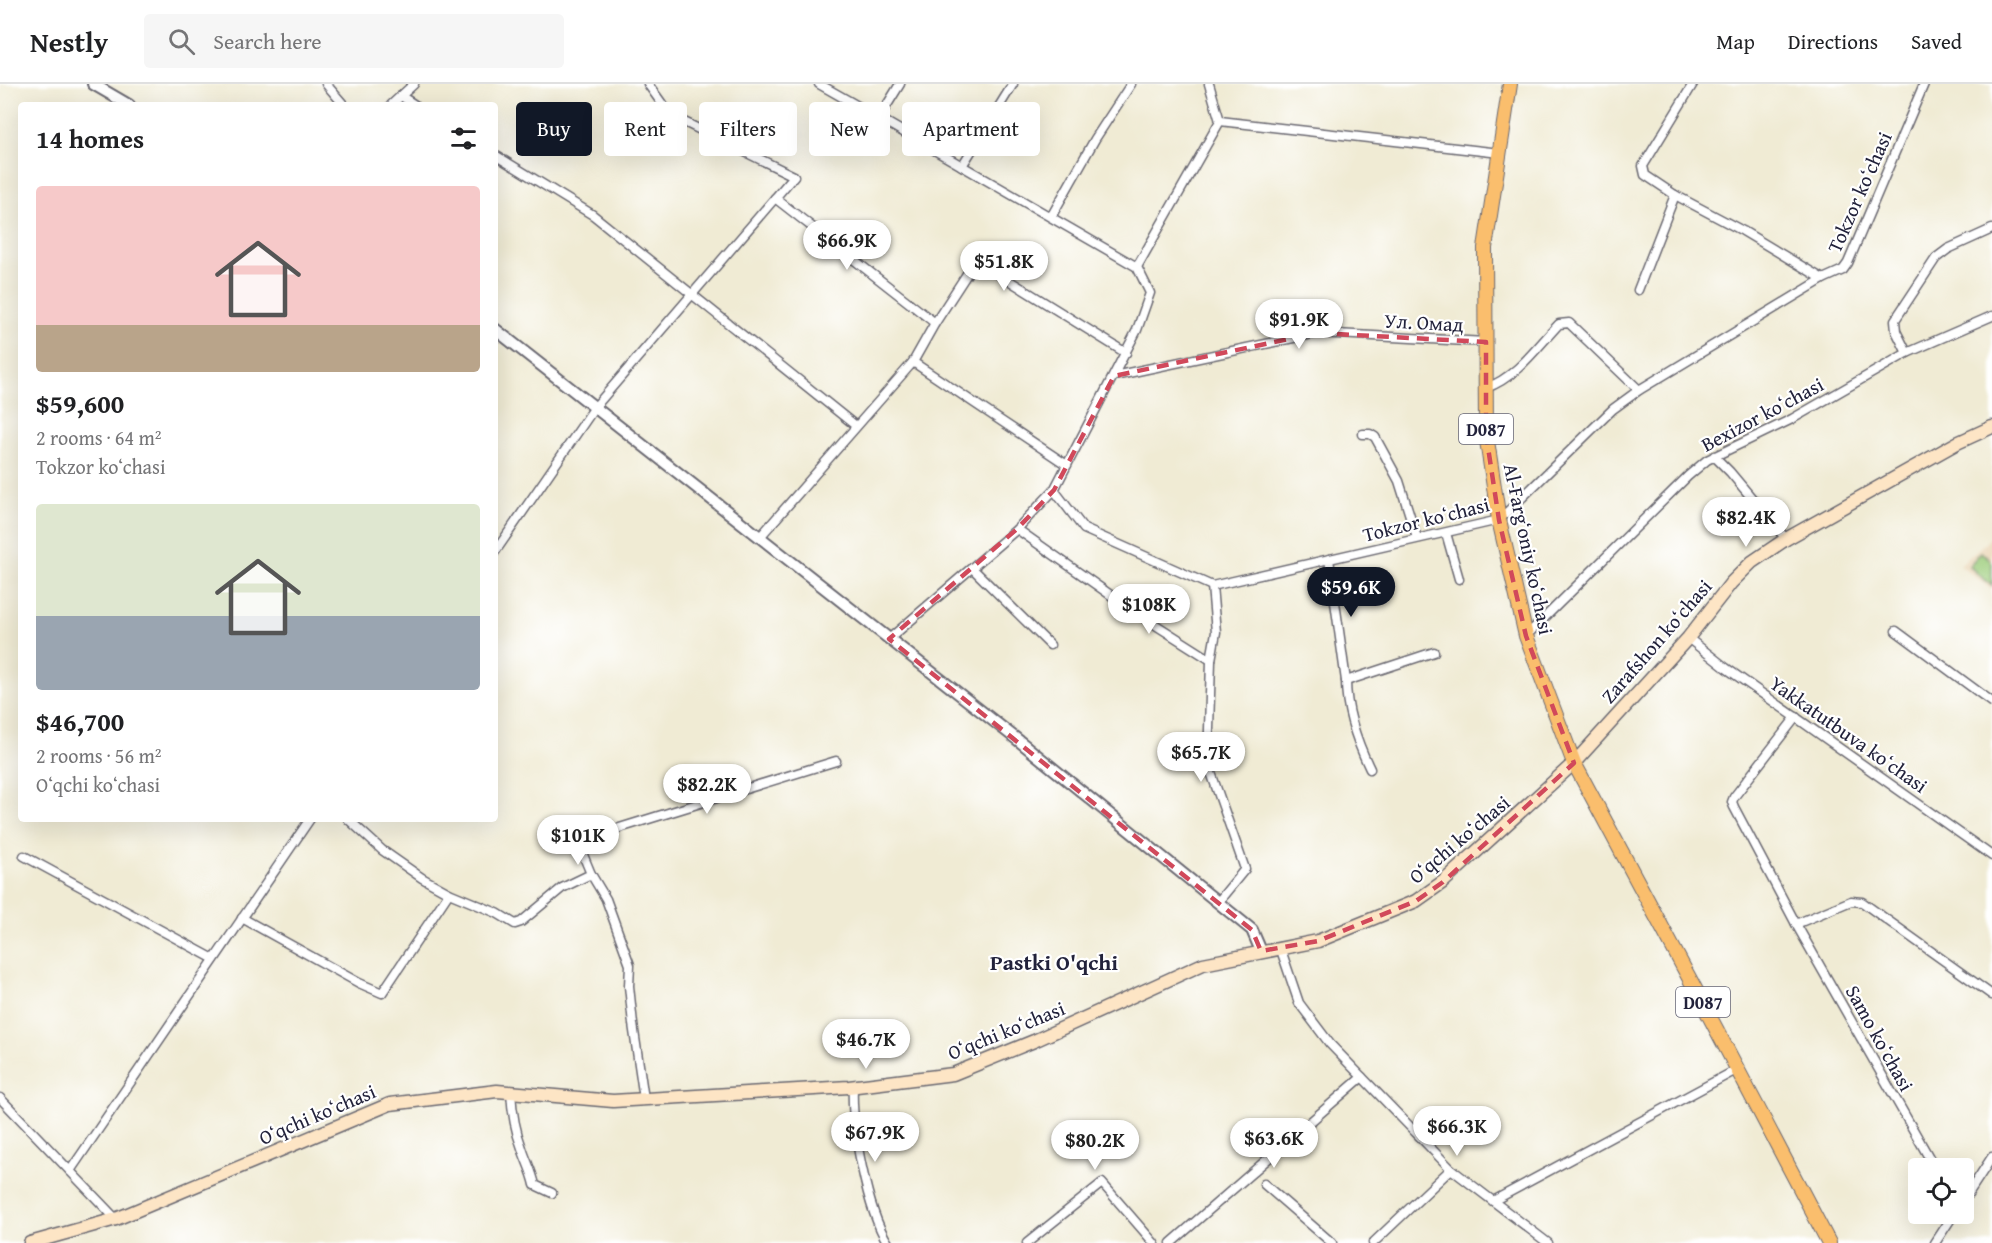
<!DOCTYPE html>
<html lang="en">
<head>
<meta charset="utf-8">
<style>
  body { margin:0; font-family:"Gentium Book Plus",serif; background:#f6f6f6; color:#202124; height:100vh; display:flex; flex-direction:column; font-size:22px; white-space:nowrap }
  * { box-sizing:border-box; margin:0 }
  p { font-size:20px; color:#757577 }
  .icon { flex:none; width:33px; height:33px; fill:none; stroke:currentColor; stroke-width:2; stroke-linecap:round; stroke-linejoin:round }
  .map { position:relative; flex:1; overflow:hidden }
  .side { position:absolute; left:18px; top:18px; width:480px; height:720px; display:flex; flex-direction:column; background:#fff; border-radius:6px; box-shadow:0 6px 24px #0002 }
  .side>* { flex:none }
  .guide { position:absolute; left:516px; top:18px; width:570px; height:54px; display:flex; gap:12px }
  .buttons { position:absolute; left:1908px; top:1074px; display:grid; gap:12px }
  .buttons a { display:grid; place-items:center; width:66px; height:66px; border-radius:6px; background:#fff; box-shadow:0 6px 24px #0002; font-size:30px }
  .price { position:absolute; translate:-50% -51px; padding:0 14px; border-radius:21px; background:#fff; color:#222; font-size:20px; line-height:39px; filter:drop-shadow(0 2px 3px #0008) }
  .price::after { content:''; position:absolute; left:50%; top:36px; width:18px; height:14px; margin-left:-9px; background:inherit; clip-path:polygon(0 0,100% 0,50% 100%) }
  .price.on { background:#111827; color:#fff }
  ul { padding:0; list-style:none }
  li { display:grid; align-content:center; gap:12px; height:318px; padding:0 18px }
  li span { display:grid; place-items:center; height:186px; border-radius:6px; color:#555 }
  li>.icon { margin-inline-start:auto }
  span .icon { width:108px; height:108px; fill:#fffc; stroke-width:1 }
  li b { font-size:26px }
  h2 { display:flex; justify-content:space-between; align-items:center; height:72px; padding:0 18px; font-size:26px }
  .tag { padding:0 21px; border-radius:6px; background:#fff; box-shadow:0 6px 24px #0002; font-size:21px; line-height:54px }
  .tag.on { background:#111827; color:#fff }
  header { display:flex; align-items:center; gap:36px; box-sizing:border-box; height:84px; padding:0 30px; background:#fff; border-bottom:2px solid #e0e0e0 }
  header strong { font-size:28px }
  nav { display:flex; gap:33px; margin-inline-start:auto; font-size:21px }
  .search { width:420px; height:54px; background:#f6f6f6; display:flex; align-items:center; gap:15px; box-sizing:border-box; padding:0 21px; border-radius:6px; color:#757577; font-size:22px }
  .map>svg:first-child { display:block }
</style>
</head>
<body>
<header>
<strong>Nestly</strong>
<div class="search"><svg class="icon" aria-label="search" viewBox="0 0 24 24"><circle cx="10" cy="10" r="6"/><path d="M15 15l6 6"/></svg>Search here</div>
<nav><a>Map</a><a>Directions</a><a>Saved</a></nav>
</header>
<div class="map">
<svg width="1992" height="1159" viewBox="0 0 1992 1159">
  <rect width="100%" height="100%" fill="#fff"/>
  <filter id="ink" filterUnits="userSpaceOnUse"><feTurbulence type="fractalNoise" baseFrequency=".0167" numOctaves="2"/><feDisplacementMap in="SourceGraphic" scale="12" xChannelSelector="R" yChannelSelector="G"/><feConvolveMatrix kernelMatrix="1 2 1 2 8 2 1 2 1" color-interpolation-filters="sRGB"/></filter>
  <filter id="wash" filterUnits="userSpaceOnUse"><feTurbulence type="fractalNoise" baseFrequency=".008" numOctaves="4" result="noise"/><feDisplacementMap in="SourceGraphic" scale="24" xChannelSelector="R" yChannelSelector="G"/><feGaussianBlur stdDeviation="1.35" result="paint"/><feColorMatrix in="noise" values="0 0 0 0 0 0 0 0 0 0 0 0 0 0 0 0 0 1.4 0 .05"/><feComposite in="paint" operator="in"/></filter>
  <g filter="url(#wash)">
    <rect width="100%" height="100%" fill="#f0ebd4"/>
    <path fill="#ebd8ba" d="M1992,453V506L1960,481Z"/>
    <path fill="#9dcd7c" stroke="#60785c" stroke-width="1.5" d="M1981,468L1992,478V502L1969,482Z"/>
  </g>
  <g filter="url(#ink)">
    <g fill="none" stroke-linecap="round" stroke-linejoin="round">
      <defs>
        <g id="minor">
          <path d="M326,0L344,21"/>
          <path d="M819,0L879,34L900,0"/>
          <path d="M1693,0L1643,82L1645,91L1675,111L1743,147L1823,195"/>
          <path d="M401,12L415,21"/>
          <path d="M391,21L414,0"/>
          <path d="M879,34L1137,183"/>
          <path d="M1220,37L1500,69"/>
          <path d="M495,71L593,131L856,342"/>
          <path d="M962,82L1013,0"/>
          <path d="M775,114L935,239"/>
          <path d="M1051,133L1095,55L1131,0"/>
          <path d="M1638,206L1675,111"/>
          <path d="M1907,269L1896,247L1895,236L1936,174L1948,165L1992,145"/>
          <path d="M913,278L935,239L976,176L1126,269"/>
          <path d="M1114,292L1317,249L1486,258"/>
          <path d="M1486,304C1517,293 1537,263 1559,240L1569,239L1639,306"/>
          <path d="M1363,350H1370L1375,353L1399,397L1417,454"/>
          <path d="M1714,372L1730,388L1786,455"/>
          <path d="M1054,406L1084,445L1212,502L1499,436L1613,325L1639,306L1823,195L1843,186L1848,179L1924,0"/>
          <path d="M1017,445L1129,524L1211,576L1216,548L1212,502"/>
          <path d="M1446,449L1459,495"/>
          <path d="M760,453L913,278L1067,381"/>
          <path d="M495,468L595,323L794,92L670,31L648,0"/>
          <path d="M1329,475L1346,597"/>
          <path d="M972,484L1050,561"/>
          <path d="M1896,547L1992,618"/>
          <path d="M1526,552L1688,392L1707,376L1792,335L1907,269L1992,232"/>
          <path d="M1688,554L1726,584L1992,772"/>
          <path d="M889,555L1017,445L1054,406L1137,246L1150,209L1137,183L1220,37L1209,0"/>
          <path d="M1211,576L1208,680L1245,785L1218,818"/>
          <path d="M1796,633L1734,713L1732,718L1734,723L1796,840L1935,1084"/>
          <path d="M1370,685C1357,658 1346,627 1346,597L1434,568"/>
          <path d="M348,735L382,766L422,794L449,809L497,829L515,840L521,838L562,804L591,790L606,815L630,881L629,902L633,940L644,1015"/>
          <path d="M24,772L214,875"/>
          <path d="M591,790L579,761L584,755L836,677"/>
          <path d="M242,834L359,899L382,909L449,809"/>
          <path d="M1796,840L1851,817L1862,818L1992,911"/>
          <path d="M1280,863L1299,919L1330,960L1451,1085"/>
          <path d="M853,1003C851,1041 867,1127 888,1159"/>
          <path d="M511,1008C512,1027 515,1046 522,1064C526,1077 532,1087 535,1101L552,1109"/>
          <path d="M0,1014L116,1135"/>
          <path d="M70,1087L310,735"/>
          <path d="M1264,1100L1332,1159"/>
          <path d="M1964,1116L1992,1073"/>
          <path d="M1493,1117L1738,985"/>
          <path d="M1027,1159L1102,1099L1154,1159"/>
          <path d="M1171,1159L1362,993"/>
          <path d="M1373,1159L1451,1085L1548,1159"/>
          <path d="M1935,1159L1954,1130"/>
        </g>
        <g id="tertiary">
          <path d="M93,0L129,21"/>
          <path d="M495,245L1023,660L1252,846L1261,867"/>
        </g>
        <path id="secondary" d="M30,1159L116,1135L390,1020L497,1007L613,1017L849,1003L953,990L1034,957L1203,880L1318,857L1416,817L1443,798L1574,679L1688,554L1731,499L1752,478L1786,455L1957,359L1992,343"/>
        <path id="primary" d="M1510,0L1485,164L1486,350L1499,436L1526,552L1574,679L1694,903L1829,1159"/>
      </defs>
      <use href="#minor" stroke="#6a6871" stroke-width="11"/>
      <use href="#tertiary" stroke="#6a6871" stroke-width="14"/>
      <use href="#secondary" stroke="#6a6871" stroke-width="15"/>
      <use href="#primary" stroke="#6a6871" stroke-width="16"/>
      <use href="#minor" stroke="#fff" stroke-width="8"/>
      <use href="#tertiary" stroke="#fff" stroke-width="10"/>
      <use href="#secondary" stroke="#fde5c5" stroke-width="12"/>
      <use href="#primary" stroke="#fabe6d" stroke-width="14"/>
    </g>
  </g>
  <path fill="none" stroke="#d1495b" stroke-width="4.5" stroke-dasharray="12 8" stroke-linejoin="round" d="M1317,249L1486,258V350L1499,436L1526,552L1574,679L1443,798L1416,817L1318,857L1261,867L1252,846L889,555L1017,445L1054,406L1114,292Z"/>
  <g text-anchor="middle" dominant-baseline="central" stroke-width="4.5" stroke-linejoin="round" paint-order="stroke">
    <g fill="#fff" stroke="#646476" stroke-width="1.5">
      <rect x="1459" y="330" width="54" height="30" rx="4.5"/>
      <rect x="1676" y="903" width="54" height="30" rx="4.5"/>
    </g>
    <g font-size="18" font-weight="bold" fill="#22223b">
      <text x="1486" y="345">D087</text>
      <text x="1703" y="918">D087</text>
    </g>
    <g font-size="20" fill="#22223b" stroke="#fff">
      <text transform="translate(1859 108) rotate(-66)">Tokzor koʻchasi</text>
      <text transform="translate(1424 238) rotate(3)">Ул. Омад</text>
      <text transform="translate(1762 330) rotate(-28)">Bexizor koʻchasi</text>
      <text transform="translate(1426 435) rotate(-14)">Tokzor koʻchasi</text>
      <text transform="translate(1529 465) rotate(78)">Al-Fargʻoniy koʻchasi</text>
      <text transform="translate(1656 557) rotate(-49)">Zarafshon koʻchasi</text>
      <text transform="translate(1849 650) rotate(35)">Yakkatutbuva koʻchasi</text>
      <text transform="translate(1459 755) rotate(-40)">Oʻqchi koʻchasi</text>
      <text transform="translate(1006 946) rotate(-22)">Oʻqchi koʻchasi</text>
      <text transform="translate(1880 954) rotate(61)">Samo koʻchasi</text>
      <text transform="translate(317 1030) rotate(-23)">Oʻqchi koʻchasi</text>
    </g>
    <g font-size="22" font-weight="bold" fill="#22223b" stroke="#fff">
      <text x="1054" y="878">Pastki O'qchi</text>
    </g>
  </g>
</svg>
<div class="buttons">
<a><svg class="icon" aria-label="locate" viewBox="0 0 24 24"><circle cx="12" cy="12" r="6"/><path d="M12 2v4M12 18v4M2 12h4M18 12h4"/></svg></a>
</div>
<b class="price" style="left:847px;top:187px">$66.9K</b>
<b class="price" style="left:1004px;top:208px">$51.8K</b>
<b class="price" style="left:1299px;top:266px">$91.9K</b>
<b class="price" style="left:1746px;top:464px">$82.4K</b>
<b class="price on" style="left:1351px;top:534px">$59.6K</b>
<b class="price" style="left:1149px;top:551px">$108K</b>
<b class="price" style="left:1201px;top:699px">$65.7K</b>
<b class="price" style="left:707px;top:731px">$82.2K</b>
<b class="price" style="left:578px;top:782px">$101K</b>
<b class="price" style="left:866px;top:986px">$46.7K</b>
<b class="price" style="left:1457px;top:1073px">$66.3K</b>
<b class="price" style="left:875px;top:1079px">$67.9K</b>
<b class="price" style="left:1274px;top:1085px">$63.6K</b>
<b class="price" style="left:1095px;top:1087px">$80.2K</b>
<div class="guide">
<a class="tag on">Buy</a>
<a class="tag">Rent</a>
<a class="tag">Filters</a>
<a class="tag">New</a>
<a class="tag">Apartment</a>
</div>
<section class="side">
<h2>14 homes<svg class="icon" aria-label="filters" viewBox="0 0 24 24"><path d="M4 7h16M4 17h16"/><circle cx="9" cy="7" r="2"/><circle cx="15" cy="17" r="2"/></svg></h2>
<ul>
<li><span style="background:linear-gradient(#f6c9c9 75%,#b9a48a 0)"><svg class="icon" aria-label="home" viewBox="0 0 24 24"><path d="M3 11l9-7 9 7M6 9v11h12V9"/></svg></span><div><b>$59,600</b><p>2 rooms · 64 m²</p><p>Tokzor koʻchasi</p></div></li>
<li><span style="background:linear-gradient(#dfe7d0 60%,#9aa5b1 0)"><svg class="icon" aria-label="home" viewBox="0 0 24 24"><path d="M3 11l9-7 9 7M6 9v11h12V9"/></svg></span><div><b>$46,700</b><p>2 rooms · 56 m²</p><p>Oʻqchi koʻchasi</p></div></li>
</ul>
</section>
</div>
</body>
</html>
